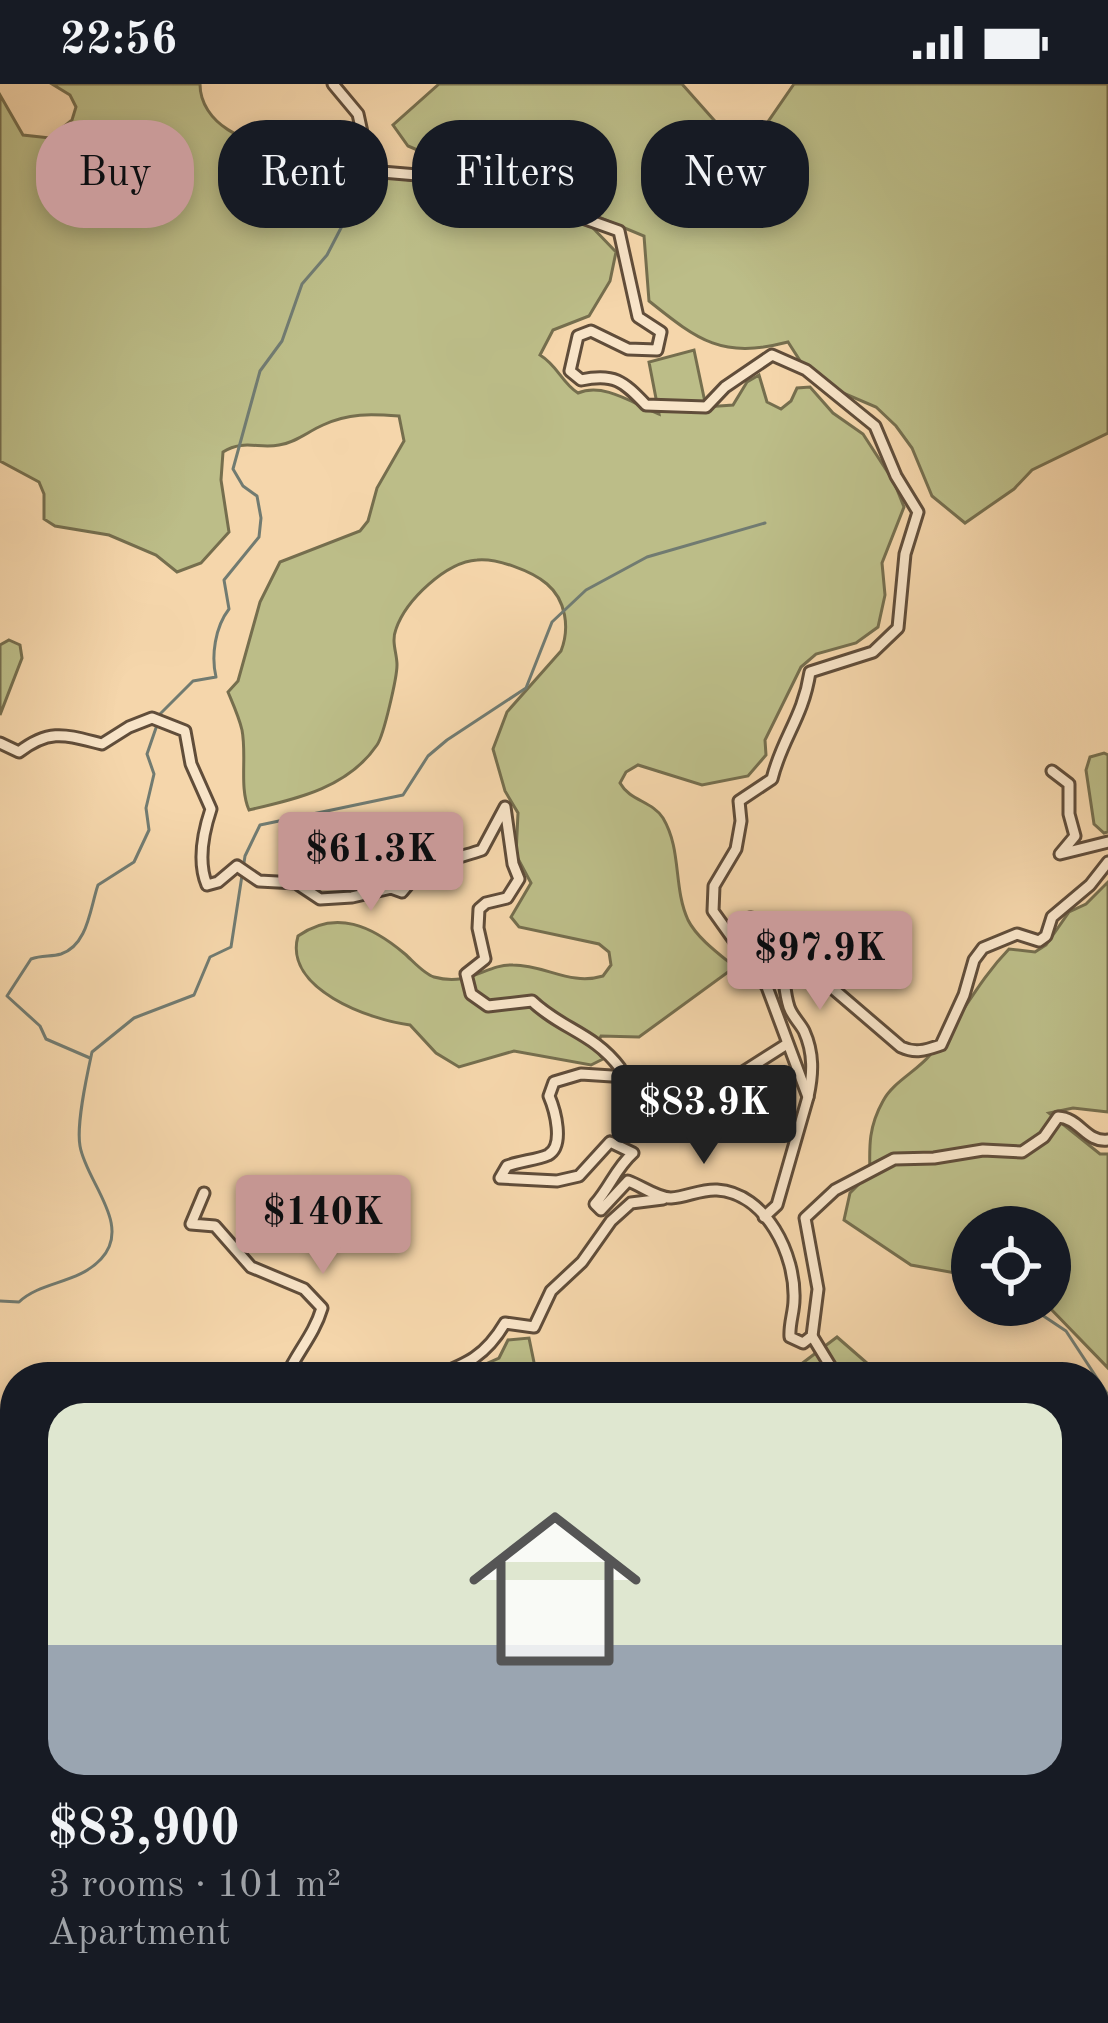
<!DOCTYPE html>
<html lang="en">
<head>
<meta charset="utf-8">
<style>
  body { margin:0; font-family:"Old Standard TT",serif; background:#242831; color:#f1f3f6; height:100vh; display:flex; flex-direction:column; font-size:45px; white-space:nowrap }
  * { box-sizing:border-box; margin:0 }
  p { font-size:39px; color:#9ea1a6 }
  .icon { flex:none; width:66px; height:66px; fill:none; stroke:currentColor; stroke-width:2; stroke-linecap:round; stroke-linejoin:round }
  .map { position:relative; flex:1; overflow:hidden }
  .sheet { position:absolute; left:0px; top:1278px; width:1110px; height:663px; display:flex; flex-direction:column; background:#171b24; border-radius:48px 48px 0 0; box-shadow:0 6px 18px #0003 }
  .sheet>* { flex:none }
  .hud { position:absolute; left:36px; top:36px; width:1038px; height:108px; display:flex; gap:24px }
  .fabs { position:absolute; left:951px; top:1122px; display:grid; gap:24px }
  .fabs a { display:grid; place-items:center; width:120px; height:120px; border-radius:50%; background:#171b24; box-shadow:0 6px 18px #0003; font-size:60px }
  .price { position:absolute; translate:-50% -102px; padding:0 27px; border-radius:12px; background:#c59692; color:#111; font-size:39px; line-height:78px; filter:drop-shadow(0 3px 6px #0008) }
  .price::after { content:''; position:absolute; left:50%; top:72px; width:36px; height:27px; margin-left:-18px; background:inherit; clip-path:polygon(0 0,100% 0,50% 100%) }
  .price.on { background:#222; color:#fff }
  ul { padding:0; list-style:none }
  li { display:grid; align-content:center; gap:24px; height:636px; padding:0 48px }
  li span { display:grid; place-items:center; height:372px; border-radius:36px; color:#555 }
  li>.icon { margin-inline-start:auto }
  span .icon { width:216px; height:216px; fill:#fffc; stroke-width:1 }
  li b { font-size:51px }
  .tag { padding:0 42px; border-radius:48px; background:#171b24; box-shadow:0 6px 18px #0003; font-size:42px; line-height:108px }
  .tag.on { background:#c59692; color:#111 }
  .status { display:flex; justify-content:space-between; align-items:center; height:84px; padding:0 60px; background:#171b24; direction:ltr }
  .status svg { height:33px; fill:currentColor }
  .map>svg:first-child { display:block }
</style>
</head>
<body>
<div class="status"><b>22:56</b><svg viewBox="0 0 49 12"><path d="M0 12V9h3v3zM5 12V6h3v6zM10 12V3h3v9zM15 12V0h3v12zM26 1h20v11H26zM47 4h2v5h-2z"/></svg></div>
<div class="map">
<svg width="1108" height="1939" viewBox="0 0 1108 1939">
  <rect width="100%" height="100%" fill="#f5d6ab"/>
  <filter id="stains"><feTurbulence type="fractalNoise" baseFrequency=".00167" numOctaves="4"/><feColorMatrix values="0 0 0 0 .2 0 0 0 0 .09 0 0 0 0 .02 0 0 0 .5 -.17"/></filter>
  <radialGradient id="worn" r=".72"><stop offset=".6" stop-color="#630" stop-opacity="0"/><stop offset="1" stop-color="#630" stop-opacity=".3"/></radialGradient>
  <g fill="#bcbd88" stroke="#756e4e" stroke-width="3">
    <path d="M52,0H200C200,39 247,63 282,59L289,71L301,78L328,73L356,75L380,92L500,108L526,122L592,143L616,168L610,197L589,232L553,246L540,271C558,282 562,299 578,309C604,298 634,320 659,330L649,278L694,266L706,323L733,321L747,298L759,291L767,318L781,325L791,317L797,304L810,303L833,329L863,350L894,398L904,423L882,479L885,511L878,543L856,559L816,570L801,583L765,656L766,671L748,692L702,701L638,681L626,688L620,699C630,717 652,717 663,734C682,766 673,803 688,836C697,854 719,870 735,883L639,953L601,952L595,964L603,975L591,981L514,967L459,983L436,969L410,941C370,936 283,905 298,852C336,825 372,842 405,870C413,877 424,890 434,893C470,903 486,880 513,881C546,881 570,902 603,892L611,881L609,868L599,860L519,843L511,833L531,799L516,771L518,729L505,707L493,665L507,628L561,567C570,544 566,516 547,500C532,487 497,474 477,476C446,478 406,516 396,545C391,558 397,569 397,581C397,593 384,651 377,661C348,704 296,715 249,726C239,703 247,672 242,646C239,633 233,620 228,608L238,597L260,518L280,478L360,447L368,437L377,404L404,357L399,332C370,330 349,329 323,341C307,348 297,358 279,361C259,365 243,355 223,368L221,396L229,448L201,479L177,488L156,471L109,451L55,442L44,435V410L39,398L0,377V11L23,51L50,54L72,36L76,23L70,11Z"/>
    <path d="M439,0H682L745,71L794,0H1108V349L1032,386L1014,405L965,439L932,412L912,364L896,342L876,323L829,303L806,286L788,258C722,275 699,257 649,217L644,152L507,95L480,93L408,62L393,41Z"/>
    <path d="M9,556L20,561L22,574L0,631V561Z"/>
    <path d="M1104,669L1108,671V748L1104,749L1094,740L1086,686L1090,673Z"/>
    <path d="M1108,798V1028L1073,1024L1049,1029L1100,1070H1108V1284L1047,1221L1050,1143H972V1192L911,1181L844,1136L850,1109L870,1089C869,1061 869,1042 883,1017C893,998 917,987 930,971C961,935 976,899 1009,865L1035,868L1046,861L1069,828L1086,820Z"/>
    <path d="M837,1253L883,1293H784Z"/>
    <path d="M529,1254L537,1293H456L499,1274L508,1256Z"/>
    <path d="M15,1373V1696L1,1702L14,1564L0,1558V1379Z"/>
    <path d="M1095,1494L1108,1503V1607L1095,1629Z"/>
    <path d="M15,1759V1926H669L663,1939H8C4,1878 0,1818 15,1759Z"/>
    <path d="M1108,1862V1915L1095,1925V1883Z"/>
    <path d="M759,1926H1005L1000,1939H797Z"/>
  </g>
  <g fill="none" stroke-linecap="round" stroke-linejoin="round">
    <g stroke="#717b71" stroke-width="3">
      <path d="M159,631L193,597L216,593C211,572 215,543 229,525L224,496L259,453L261,434L257,412L243,402L233,385L260,287L282,257L302,200L327,171L342,142L366,121L369,99"/>
      <path d="M90,974L46,955L40,942L7,912L31,875C42,871 51,873 61,870C88,861 90,824 98,801L134,778L149,746L146,724L154,690L147,670L157,641"/>
      <path d="M0,1217L19,1218C41,1197 78,1200 101,1175C133,1141 86,1098 80,1062C76,1040 87,991 92,968L134,934L194,911L210,873L231,863L245,772L260,741L403,711L428,672L447,656L526,604L552,538L586,506L647,473L765,439"/>
      <path d="M1027,1221L1066,1247L1108,1311"/>
      <path d="M1108,1349V1375"/>
      <path d="M1108,1424L1096,1476L1108,1494"/>
      <path d="M1095,1635L1108,1611"/>
      <path d="M1009,1939L1012,1926"/>
    </g>
    <defs>
      <g id="street">
        <path d="M333,0L358,30L365,62L382,88L476,96L619,147L638,233L661,248L657,266L628,265L591,247L578,252L570,287L581,296C614,289 623,297 646,321L706,323L725,303L772,271L806,286L875,342L896,392L918,428L905,470L898,544L873,568L810,588C803,634 782,654 772,695L739,717L741,737L736,765L714,802L713,827L767,903L808,1013L777,1121L764,1133"/>
        <path d="M0,659L19,668C50,644 66,651 102,660L129,643L152,634L185,647L191,680L211,725C203,749 197,777 207,801L218,798L237,782L259,797L296,799L320,815L352,813L391,804L402,808C423,780 452,776 482,766L505,723L513,780L519,795L507,814L486,819L479,825L478,844L485,875L466,890L471,910L488,922L532,917C561,945 594,949 620,984L617,991"/>
        <path d="M1052,687L1069,700V730L1075,752L1060,770L1108,758"/>
        <path d="M767,862C791,890 780,894 789,923C792,932 800,939 804,947C814,969 813,990 808,1013"/>
        <path d="M752,879L767,862L750,834L762,836L783,857L801,863L831,903L901,963C916,970 926,966 941,961L964,911L974,876L983,864L1017,850L1039,857L1046,852L1052,833L1090,801L1108,778"/>
        <path d="M787,960L699,1016L680,1017L643,994L581,990L554,998L549,1012C555,1026 565,1062 548,1071C537,1076 520,1077 507,1082L500,1094L557,1097L579,1092L610,1058L633,1069C616,1084 610,1103 595,1120L601,1126L628,1097C642,1102 657,1114 671,1114C687,1113 701,1105 717,1106C766,1109 796,1171 794,1216C794,1228 789,1240 790,1253L803,1259L812,1252L818,1205L805,1134L835,1106L894,1075L934,1074L983,1066L1022,1068L1044,1053L1058,1033C1080,1034 1086,1059 1108,1056"/>
        <path d="M204,1109L191,1140L215,1142L251,1183L304,1205L322,1224C314,1251 297,1268 286,1293"/>
        <path d="M812,1252L837,1293"/>
        <path d="M433,1293C466,1280 485,1273 505,1239L534,1243L551,1207L582,1178L611,1137L631,1119L663,1115"/>
        <path d="M520,1926L528,1939"/>
      </g>
    </defs>
    <use href="#street" stroke="#604d3a" stroke-width="15"/>
    <use href="#street" stroke="#f8e4c8" stroke-width="9"/>
  </g>
  <rect width="100%" height="100%" filter="url(#stains)"/>
  <rect width="100%" height="100%" fill="url(#worn)"/>
</svg>
<div class="fabs">
<a><svg class="icon" aria-label="locate" viewBox="0 0 24 24"><circle cx="12" cy="12" r="6"/><path d="M12 2v4M12 18v4M2 12h4M18 12h4"/></svg></a>
</div>
<b class="price" style="left:371px;top:830px">$61.3K</b>
<b class="price" style="left:820px;top:929px">$97.9K</b>
<b class="price on" style="left:704px;top:1083px">$83.9K</b>
<b class="price" style="left:323px;top:1193px">$140K</b>
<div class="hud">
<a class="tag on">Buy</a>
<a class="tag">Rent</a>
<a class="tag">Filters</a>
<a class="tag">New</a>
</div>
<section class="sheet">
<ul>
<li><span style="background:linear-gradient(#dfe7d0 65%,#9aa5b1 0)"><svg class="icon" aria-label="home" viewBox="0 0 24 24"><path d="M3 11l9-7 9 7M6 9v11h12V9"/></svg></span><div><b>$83,900</b><p>3 rooms · 101 m²</p><p>Apartment</p></div></li>
</ul>
</section>
</div>
</body>
</html>
